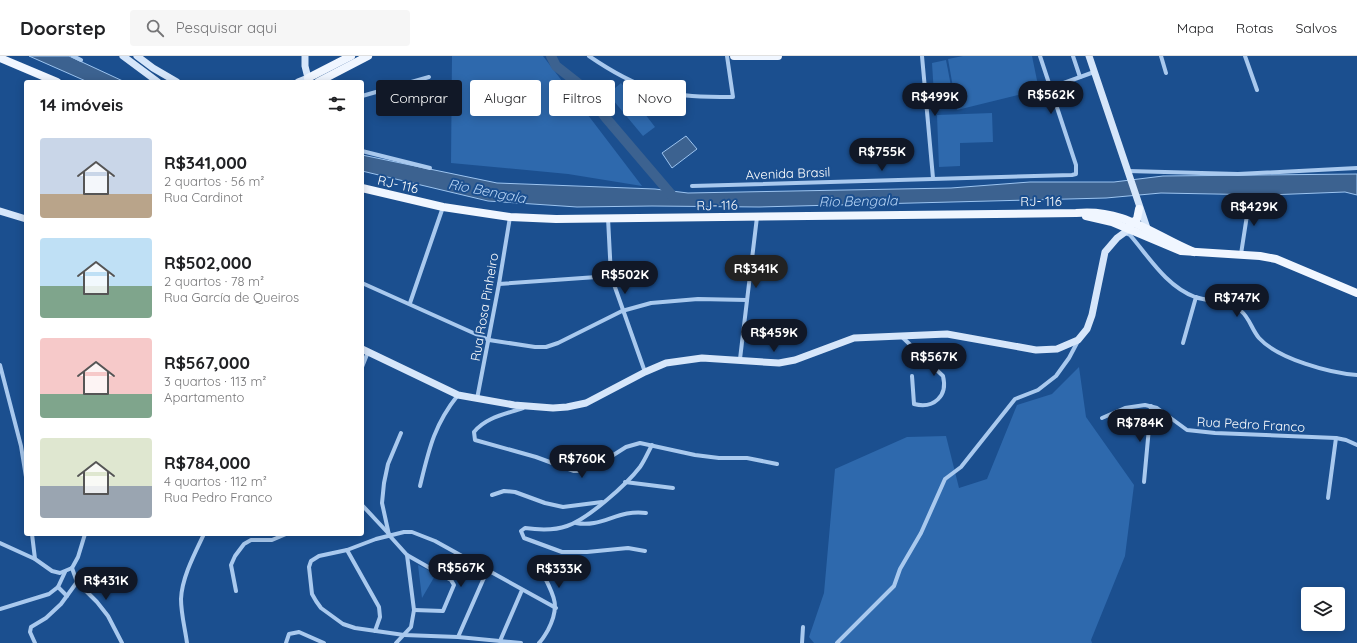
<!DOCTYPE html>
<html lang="pt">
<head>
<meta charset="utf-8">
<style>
  body { margin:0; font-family:Quicksand,sans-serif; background:#f6f6f6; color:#202124; height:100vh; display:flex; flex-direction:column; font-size:15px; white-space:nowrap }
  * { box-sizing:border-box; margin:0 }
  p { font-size:13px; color:#757577 }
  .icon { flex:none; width:22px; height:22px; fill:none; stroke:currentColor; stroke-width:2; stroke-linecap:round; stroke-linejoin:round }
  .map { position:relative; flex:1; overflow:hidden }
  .panel { position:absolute; left:24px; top:24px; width:340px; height:456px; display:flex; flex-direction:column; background:#fff; border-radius:4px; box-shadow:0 2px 10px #0003 }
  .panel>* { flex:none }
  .hud { position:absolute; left:376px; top:24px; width:380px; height:36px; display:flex; gap:8px }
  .fabs { position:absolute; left:1301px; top:531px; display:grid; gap:8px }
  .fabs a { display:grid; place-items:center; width:44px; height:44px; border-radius:4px; background:#fff; box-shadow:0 2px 10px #0003; font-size:20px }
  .price { position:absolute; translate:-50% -34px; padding:0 9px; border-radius:14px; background:#111827; color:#fff; font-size:13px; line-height:26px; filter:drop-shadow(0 1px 2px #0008) }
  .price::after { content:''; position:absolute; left:50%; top:24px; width:12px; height:9px; margin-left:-6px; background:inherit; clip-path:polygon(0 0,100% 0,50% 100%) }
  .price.active { background:#222; color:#fff }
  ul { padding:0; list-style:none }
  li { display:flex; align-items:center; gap:12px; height:100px; padding:0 16px }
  li span { display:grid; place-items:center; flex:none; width:112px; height:80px; border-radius:4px; color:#555 }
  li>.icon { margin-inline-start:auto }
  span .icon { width:48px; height:48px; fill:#fffc; stroke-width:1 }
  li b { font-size:17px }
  h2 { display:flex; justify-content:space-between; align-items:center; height:48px; padding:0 16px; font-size:17px }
  .tag { padding:0 14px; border-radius:4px; background:#fff; box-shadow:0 2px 10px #0003; font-size:14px; line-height:36px }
  .tag.active { background:#111827; color:#fff }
  header { display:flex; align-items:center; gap:24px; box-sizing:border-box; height:56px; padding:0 20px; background:#fff; border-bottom:1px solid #e0e0e0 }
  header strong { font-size:19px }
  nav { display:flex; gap:22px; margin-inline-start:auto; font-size:14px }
  .search { width:280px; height:36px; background:#f6f6f6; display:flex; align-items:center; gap:10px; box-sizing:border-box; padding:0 14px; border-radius:4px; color:#757577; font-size:15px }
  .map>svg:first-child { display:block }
</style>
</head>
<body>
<header>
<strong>Doorstep</strong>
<div class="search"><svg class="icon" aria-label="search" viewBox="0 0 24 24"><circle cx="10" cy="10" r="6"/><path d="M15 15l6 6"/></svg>Pesquisar aqui</div>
<nav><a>Mapa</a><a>Rotas</a><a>Salvos</a></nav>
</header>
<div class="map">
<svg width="1357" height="587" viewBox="0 0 1357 587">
  <rect width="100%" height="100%" fill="#1b4f8f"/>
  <g fill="#2e69ad">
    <path d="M452,0H543L642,130L568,118L451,107Z"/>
    <path d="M963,0H1032L1039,34L957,54L948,3Z"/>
    <path d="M946,4L955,51L935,54L932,7Z"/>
    <path d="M621,27L655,71L643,80L608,38Z"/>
    <path d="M992,57L993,86L960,87V110L939,111L937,59Z"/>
    <path d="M1079,311L1086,361L1134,429L1125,500L1091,584L1092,587H814L809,581L824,537L835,413L907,381L946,380L959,432L987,423L1017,349L1052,338Z"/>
    <path d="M418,509L436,518L422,542Z"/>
  </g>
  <g fill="#3c6290" stroke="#9cc4f0">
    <path d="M29,0H69L125,26H88Z"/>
    <path d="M686,80L697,93L672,112L662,97Z"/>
    <path d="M362,99L497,127L655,133L688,137L951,132L1030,126H1114L1163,120L1357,118V139L1345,136L1268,139L1161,137L1106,142L759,151L652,150L577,151L488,145L362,115Z"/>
  </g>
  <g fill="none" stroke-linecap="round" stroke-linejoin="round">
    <path stroke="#3c6290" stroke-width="10" d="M551,0L556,10L584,32L606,62L676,144"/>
    <g stroke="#a9c9ee" stroke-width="4">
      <path d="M73,0L81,4"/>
      <path d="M589,0C608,13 630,26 652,33C675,41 709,41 733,41L727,0"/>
      <path d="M922,0L933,122"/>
      <path d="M1073,0L1080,21"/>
      <path d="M1161,0L1166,17"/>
      <path d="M1245,0L1257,34"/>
      <path d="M1050,32L1094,16"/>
      <path d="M362,40L429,21"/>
      <path d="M362,95L430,112"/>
      <path d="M1128,115L1238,118L1357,112"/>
      <path d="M692,130L1072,119L1076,118V109L1040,0"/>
      <path d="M608,162L611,220L645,316"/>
      <path d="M1125,177L1130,179C1149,201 1166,230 1195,241C1210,246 1228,244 1241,255C1249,261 1252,274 1259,282C1278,303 1330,317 1357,319"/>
      <path d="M1241,198L1250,140"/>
      <path d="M362,227L489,284L535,291H546L558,287L622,255L651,247L698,243L747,244"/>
      <path d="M499,228L611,220"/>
      <path d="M410,247L443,151"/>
      <path d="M901,280L943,320C948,340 934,353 914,348L912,320"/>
      <path d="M1183,287L1196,241"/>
      <path d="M740,303L757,161"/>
      <path d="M0,309L21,390L26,421"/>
      <path d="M362,311L368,296"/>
      <path d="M477,343L499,228L510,161"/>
      <path d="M523,352C506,358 486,361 474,376L475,384L536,401L574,415H582L590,411L604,405L626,391L640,387L695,399L719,402H747L777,408"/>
      <path d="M1102,362L1125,352L1145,349L1157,352L1187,374L1215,377L1336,382L1346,384L1357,389"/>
      <path d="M625,426L673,432"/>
      <path d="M1144,426L1151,350"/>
      <path d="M420,430C429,393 434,369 458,339"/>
      <path d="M492,439L504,435L515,436L545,447L563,451L602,446"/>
      <path d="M1328,442L1336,382"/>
      <path d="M362,449L389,478"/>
      <path d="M576,467C602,472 618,453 646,457"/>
      <path d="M32,478L35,503"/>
      <path d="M0,487L35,503L52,515L60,517L72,512"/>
      <path d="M347,494L379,551L380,561L375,575"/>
      <path d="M645,495L628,492L587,496H562L524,482L521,475L525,472C539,474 553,475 567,470C588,463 627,428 640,411C645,404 648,396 652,389"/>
      <path d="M407,499L451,524L454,529L443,555L414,554"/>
      <path d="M72,512L77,526L97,546L108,560L122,587"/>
      <path d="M72,512L78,501L85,478"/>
      <path d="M58,531L67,540"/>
      <path d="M236,535L231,509L235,500L244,488L251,484H272L286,478"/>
      <path d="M0,553L49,538L58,531L65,516"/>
      <path d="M458,581L487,515"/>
      <path d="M500,585L522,534"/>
      <path d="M35,587L30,576L31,571L46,562L61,548L77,526"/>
      <path d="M187,587C185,572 181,558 181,543C182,521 195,497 204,478"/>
      <path d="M286,587L289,578L299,576L324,587"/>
      <path d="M396,587L411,571L414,554L407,499L389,479L382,447L384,427L388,408L401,377"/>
      <path d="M521,587L458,581L404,579L355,572L343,568L321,552L316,545L312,538L309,511L311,505L319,500L347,494L376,483L404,476H412L435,485L556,552"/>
      <path d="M539,587C543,583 545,579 548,574C560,551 555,541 544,520"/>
      <path d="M802,587L803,571"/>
      <path d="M837,587L894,530L900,513L921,477L945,423L961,411L1015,343L1038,334L1056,320L1069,302L1078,285"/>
    </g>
    <g stroke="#d6e6fa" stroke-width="7">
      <path d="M123,0L158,26"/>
      <path d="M137,0L153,12L177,26"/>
      <path d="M1089,0L1147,172"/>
      <path d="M298,26L308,22L305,10V0"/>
      <path d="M0,155L26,163"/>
      <path d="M362,293L458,339L514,349L553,352L567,351L586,347L645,316L666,307L702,302L779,307L795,304L854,282L947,278L1036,294L1057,293L1078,284L1087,273L1092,259L1105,196L1117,182L1128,174"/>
    </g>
    <g stroke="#f0f6ff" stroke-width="8">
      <path d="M734,0H778"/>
      <path d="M0,2L57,26"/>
      <path d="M309,26L308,22L351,0"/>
      <path d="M318,26L368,0"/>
      <path d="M362,132L443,151L510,161L556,163L1076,157C1123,152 1153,179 1194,196"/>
      <path d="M1086,160L1112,166L1181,195L1260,200L1276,203L1357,237"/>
      <path d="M1131,168L1137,163L1139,153"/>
    </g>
  </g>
  <g text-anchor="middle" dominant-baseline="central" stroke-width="4" stroke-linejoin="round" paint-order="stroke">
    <g font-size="13" fill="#fff" stroke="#1b4f8f">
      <text transform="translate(788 117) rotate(-2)">Avenida Brasil</text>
      <text transform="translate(398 128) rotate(13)">RJ- 116</text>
      <text x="1041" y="145">RJ- 116</text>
      <text transform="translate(717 149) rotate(-1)">RJ- 116</text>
      <text transform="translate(484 251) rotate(-80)">Rua Rosa Pinheiro</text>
      <text transform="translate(1251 368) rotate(3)">Rua Pedro Franco</text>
    </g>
    <g font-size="14" font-style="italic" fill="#b5d3f5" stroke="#1b4f8f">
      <text transform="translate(487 135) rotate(11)">Rio Bengala</text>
      <text transform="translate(858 145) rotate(-1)">Rio Bengala</text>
    </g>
  </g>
</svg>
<div class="fabs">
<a><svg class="icon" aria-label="layers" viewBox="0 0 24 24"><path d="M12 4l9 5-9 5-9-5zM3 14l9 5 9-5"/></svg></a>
</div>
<b class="price" style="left:1051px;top:59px">R$562K</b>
<b class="price" style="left:935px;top:61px">R$499K</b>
<b class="price" style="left:882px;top:116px">R$755K</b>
<b class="price" style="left:1254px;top:171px">R$429K</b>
<b class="price active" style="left:756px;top:233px">R$341K</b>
<b class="price" style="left:625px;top:239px">R$502K</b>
<b class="price" style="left:1237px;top:262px">R$747K</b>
<b class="price" style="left:774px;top:297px">R$459K</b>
<b class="price" style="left:934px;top:321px">R$567K</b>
<b class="price" style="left:1140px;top:387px">R$784K</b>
<b class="price" style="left:582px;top:423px">R$760K</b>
<b class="price" style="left:461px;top:532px">R$567K</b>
<b class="price" style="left:559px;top:533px">R$333K</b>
<b class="price" style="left:106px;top:545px">R$431K</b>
<div class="hud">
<a class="tag active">Comprar</a>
<a class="tag">Alugar</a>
<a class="tag">Filtros</a>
<a class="tag">Novo</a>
</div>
<section class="panel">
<h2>14 imóveis<svg class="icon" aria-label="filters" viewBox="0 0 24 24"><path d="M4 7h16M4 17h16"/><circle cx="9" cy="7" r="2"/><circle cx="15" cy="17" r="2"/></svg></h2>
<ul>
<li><span style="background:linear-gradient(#c9d6e8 70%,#b9a48a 0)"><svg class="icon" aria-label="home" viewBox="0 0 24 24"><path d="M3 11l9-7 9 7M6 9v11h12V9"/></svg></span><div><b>R$341,000</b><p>2 quartos · 56 m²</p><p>Rua Cardinot</p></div></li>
<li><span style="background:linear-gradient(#bfe0f5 60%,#7fa58c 0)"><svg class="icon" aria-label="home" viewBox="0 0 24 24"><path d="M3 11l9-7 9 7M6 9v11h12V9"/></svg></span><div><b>R$502,000</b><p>2 quartos · 78 m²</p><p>Rua García de Queiros</p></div></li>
<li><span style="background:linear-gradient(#f6c9c9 70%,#7fa58c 0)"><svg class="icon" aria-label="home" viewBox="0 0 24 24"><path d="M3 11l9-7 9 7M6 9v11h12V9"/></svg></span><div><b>R$567,000</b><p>3 quartos · 113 m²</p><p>Apartamento</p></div></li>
<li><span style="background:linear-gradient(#dfe7d0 60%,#9aa5b1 0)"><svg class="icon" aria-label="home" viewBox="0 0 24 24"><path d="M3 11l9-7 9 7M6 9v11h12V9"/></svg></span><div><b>R$784,000</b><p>4 quartos · 112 m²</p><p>Rua Pedro Franco</p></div></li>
</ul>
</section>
</div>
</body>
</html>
